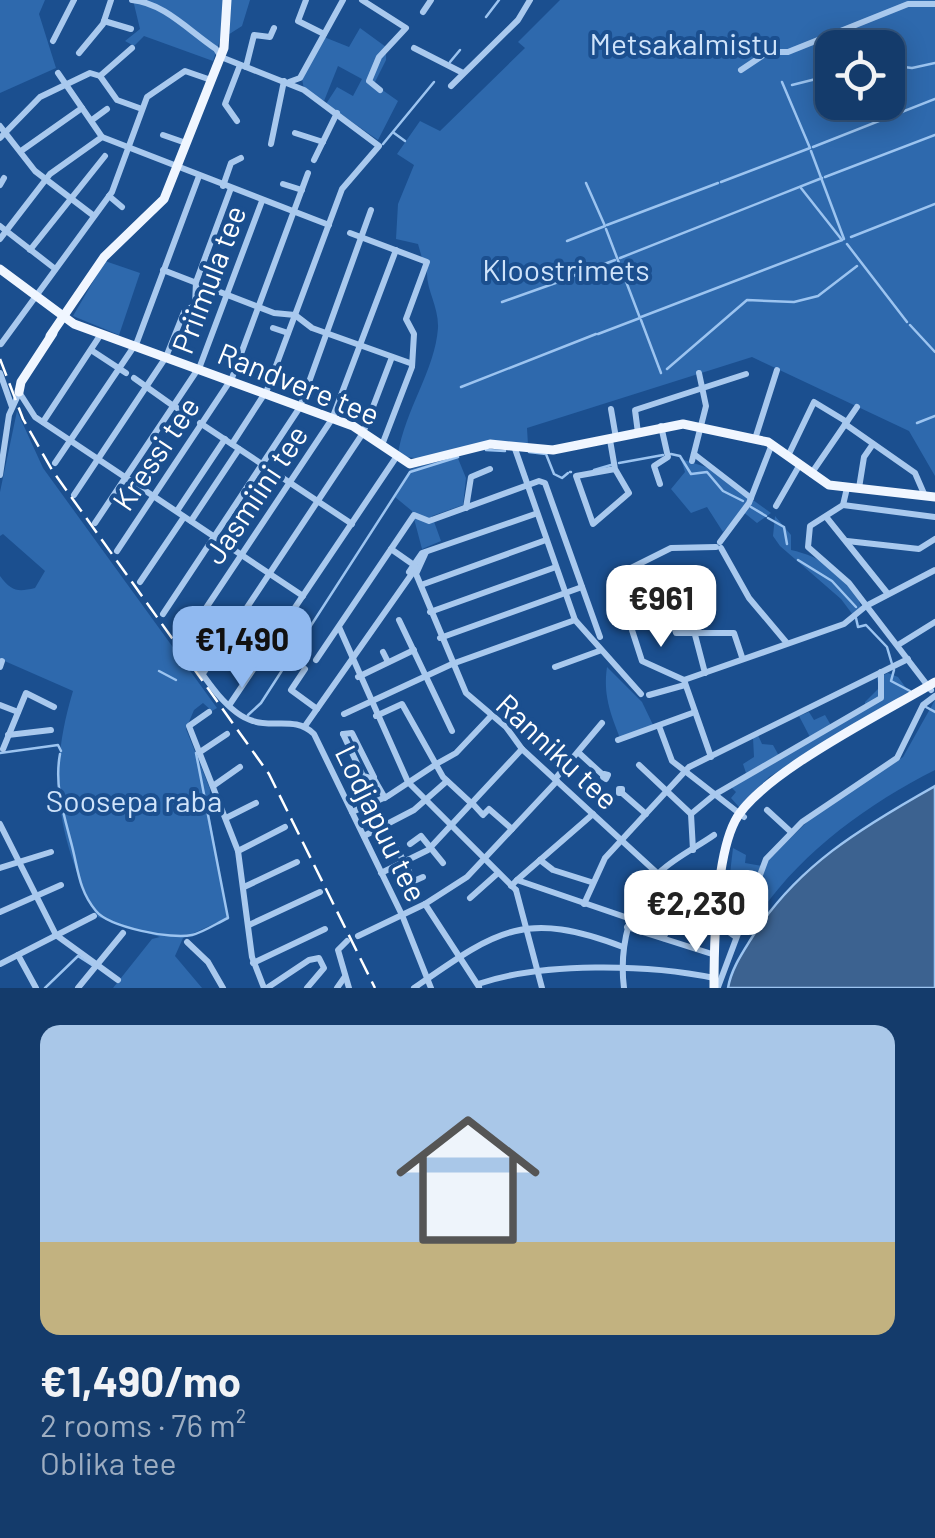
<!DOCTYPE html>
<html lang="en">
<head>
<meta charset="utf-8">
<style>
  body { margin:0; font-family:Barlow,sans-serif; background:#214673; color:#f1f3f6; height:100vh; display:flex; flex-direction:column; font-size:38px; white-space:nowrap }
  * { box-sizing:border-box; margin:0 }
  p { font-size:32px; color:#9dadc1 }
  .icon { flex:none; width:55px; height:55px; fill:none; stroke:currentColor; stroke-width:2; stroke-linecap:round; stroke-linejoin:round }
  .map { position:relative; height:988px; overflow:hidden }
  .panel { display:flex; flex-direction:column; background:#143b6b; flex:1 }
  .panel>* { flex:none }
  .controls { position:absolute; left:815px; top:30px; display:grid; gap:20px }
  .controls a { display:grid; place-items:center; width:90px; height:90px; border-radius:20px; background:#143b6b; box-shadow:0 5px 25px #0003,0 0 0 2px #33557e; font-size:50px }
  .price { position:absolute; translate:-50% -85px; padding:0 22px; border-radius:20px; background:#fff; color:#222; font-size:32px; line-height:65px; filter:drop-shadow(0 2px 5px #0008) }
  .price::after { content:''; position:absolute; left:50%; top:60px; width:30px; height:22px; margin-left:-15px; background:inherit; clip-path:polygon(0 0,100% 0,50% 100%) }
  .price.selected { background:#90b9f0; color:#111 }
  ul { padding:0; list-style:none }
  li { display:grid; align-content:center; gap:20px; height:530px; padding:0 40px }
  li span { display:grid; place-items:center; height:310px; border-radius:20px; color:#555 }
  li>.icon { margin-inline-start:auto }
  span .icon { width:180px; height:180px; fill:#fffc; stroke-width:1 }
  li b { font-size:42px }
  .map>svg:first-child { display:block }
</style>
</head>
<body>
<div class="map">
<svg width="935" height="988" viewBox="0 0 935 988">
  <rect width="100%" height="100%" fill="#1b4f8f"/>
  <g fill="#2e69ad" fill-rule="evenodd">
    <path d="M0,0H45L39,14L56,68L0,93Z"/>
    <path d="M133,0H250L242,26L220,40L213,61L144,36L134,46L125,41L140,29Z"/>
    <path d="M560,0H935V476L909,431L752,357L527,428L528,445C488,440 429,469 398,454C405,410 435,370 438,328C439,302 421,285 429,260L422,258L418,244L396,239L398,204L414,165L397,154L420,121L440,131L525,48L518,42ZM832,48H888V102H832Z"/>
    <path d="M360,28L386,47V60L374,84L398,101L378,140L326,104L337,87L353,96L362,79L338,66L324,101L304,89L302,79L324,37L349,47Z"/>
    <path d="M105,261L140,273L119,335L73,316Z"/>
    <path d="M17,411L43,468L217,708L212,711L203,703L194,710L186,729L210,789L209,812L227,918L183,938L175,956L202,988H113L152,939L160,937L98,917C57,840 47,777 73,691L0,659V576C12,592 18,592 35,588L45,571L3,534L0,536V492Z"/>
    <path d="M457,456L466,478L463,505L432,516L441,541L422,549L412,511L395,497L411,469Z"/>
    <path d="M681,459L709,468L771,513L757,523L742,511L723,532L707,507L691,513L671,489L685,472Z"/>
    <path d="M775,516L791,535V550C820,556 853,576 861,607L853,615L841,599L780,546L773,536Z"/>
    <path d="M607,667L642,702L655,729L620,738C610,713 603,694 607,667Z"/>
    <path d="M888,673L898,677L909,692L769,777L739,807L731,798L736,792L730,786L747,776L743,764L754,757L753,738L758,735L762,744L773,745L779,756L811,739L799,716L809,712L814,720L825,715L832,727L865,710V702L879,688L877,678Z"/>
    <path d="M935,700V770C862,807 789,861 748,932L739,933L738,926L733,924L730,929L724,925L733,848L746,855L745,863L762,866L812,817L903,757Z"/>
  </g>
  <path fill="#3c6290" stroke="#9cc4f0" stroke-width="2.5" d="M935,786V988H728C731,970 741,955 751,939C795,867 862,827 935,786Z"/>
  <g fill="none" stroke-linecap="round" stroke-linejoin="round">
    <g stroke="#9cc4f0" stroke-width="2.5">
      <path d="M486,17L499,0"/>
      <path d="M450,62L460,50"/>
      <path d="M888,65L912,68L935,63"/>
      <path d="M792,85L832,75"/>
      <path d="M394,133L405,141"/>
      <path d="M383,144L434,82"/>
      <path d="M813,147L935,99"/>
      <path d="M811,151L844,239"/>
      <path d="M825,177L935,135"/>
      <path d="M721,182L810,148L782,82"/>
      <path d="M801,188L842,240"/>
      <path d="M607,225L718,183"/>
      <path d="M851,237L935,204"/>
      <path d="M567,241L605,226L586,183"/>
      <path d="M847,244L907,322"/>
      <path d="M620,258L822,178"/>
      <path d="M565,279L615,260"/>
      <path d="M502,302L564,280"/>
      <path d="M641,317L842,240"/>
      <path d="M641,320L661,373"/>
      <path d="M910,325L935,352"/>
      <path d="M598,334L640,318L606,229"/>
      <path d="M667,369L747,300L794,302L818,296L857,266"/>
      <path d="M461,387L596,334"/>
      <path d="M917,423L935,416"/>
      <path d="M486,450L505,451"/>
      <path d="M529,452L546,454L554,474L562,478L568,473"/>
      <path d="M671,454L680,456L691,474L707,472L723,491L743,501"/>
      <path d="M619,463L663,455"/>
      <path d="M594,470L611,465"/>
      <path d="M570,472H571"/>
      <path d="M751,507L766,516"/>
      <path d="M768,518L784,527L787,544"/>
      <path d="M798,560L832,581L856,607"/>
      <path d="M856,618L858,627L866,625L887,647L892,664"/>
      <path d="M894,670L891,681L910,691"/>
      <path d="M159,671L176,680"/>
      <path d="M926,707L935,712"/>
      <path d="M248,715L261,703L410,472L458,457"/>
      <path d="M0,753L58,745L61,751"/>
      <path d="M60,754C54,786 64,815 72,846C78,869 79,891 96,911C109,927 172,940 192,935C204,932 217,923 228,918L196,753"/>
      <path d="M45,988L78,956L92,965"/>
    </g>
    <g stroke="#a9c9ee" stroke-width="6">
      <path d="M132,0C164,3 189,31 216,49L221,57L304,90L379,146L342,189L267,390L232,444"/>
      <path d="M306,0L298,21L324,34"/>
      <path d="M362,0L406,28L379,57L369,81L380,90"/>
      <path d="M423,12L431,0"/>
      <path d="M104,21L131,29"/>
      <path d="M53,41L74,0"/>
      <path d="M414,48L463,73"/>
      <path d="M79,53L103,24L111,0"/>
      <path d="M246,67L254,35L270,37L274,28"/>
      <path d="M741,70L768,52H788L908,4H935"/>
      <path d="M58,73L102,137"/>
      <path d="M100,76L132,48"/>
      <path d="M289,82L300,78L343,0"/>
      <path d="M451,86L518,20L530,0"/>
      <path d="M92,120L107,109"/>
      <path d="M237,121L225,104L240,65"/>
      <path d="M0,126L35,171L94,216"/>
      <path d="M295,133L323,142"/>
      <path d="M163,135L186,143"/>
      <path d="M0,138L40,97L90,73L100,76L117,100L142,109"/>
      <path d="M271,144L284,81"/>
      <path d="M21,151L82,108"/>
      <path d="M314,160L337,113"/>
      <path d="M283,184L302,190"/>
      <path d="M0,185L4,178"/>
      <path d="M223,186L231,163L241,158"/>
      <path d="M109,196L122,207"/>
      <path d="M0,226L54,268"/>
      <path d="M350,233L427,262L406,319L414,334L412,367L382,445"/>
      <path d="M0,239L50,174L102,137L329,225"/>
      <path d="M30,250L105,156"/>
      <path d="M396,250L332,419L182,644C198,667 224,713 253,721C274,728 296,716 314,734L402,915L431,988"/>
      <path d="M163,270L274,313L295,315L312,328L410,363"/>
      <path d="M273,328L288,333"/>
      <path d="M1,344L112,192L147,97L185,71L211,80"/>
      <path d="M91,350L126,373"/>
      <path d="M0,373L12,407"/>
      <path d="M134,378L172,405"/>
      <path d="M19,392L35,417L303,596"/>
      <path d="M174,406L189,416"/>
      <path d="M611,409L616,438"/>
      <path d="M43,422L101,334"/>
      <path d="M200,423L352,524"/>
      <path d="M845,424L915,473L925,496"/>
      <path d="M638,433L635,410L746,374"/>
      <path d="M755,439L777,370"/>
      <path d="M610,440L615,469L576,476L593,524L629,493L615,469"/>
      <path d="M514,446L575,620L641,694"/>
      <path d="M694,454L751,498"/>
      <path d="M788,456L814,402L847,422"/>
      <path d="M692,461L706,406L699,373"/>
      <path d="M55,463L137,342L199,176"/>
      <path d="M811,474L857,407"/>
      <path d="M0,475L9,415L19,393"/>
      <path d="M660,484L654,466L668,457L661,426"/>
      <path d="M847,488L843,505L810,526L808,547L849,583L931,690"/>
      <path d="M859,488L864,457L873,444"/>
      <path d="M74,495L166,357L184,312L195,305L196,282L231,188"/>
      <path d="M843,505L935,517"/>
      <path d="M776,506L799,466"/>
      <path d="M466,508L471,477L490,469"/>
      <path d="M177,511L225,439"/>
      <path d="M827,518L888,594"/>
      <path d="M191,521L239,449"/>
      <path d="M95,523L200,366L262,201"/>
      <path d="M847,541L919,549L935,539"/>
      <path d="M720,542L749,503L772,444"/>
      <path d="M721,548L749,598L786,642"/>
      <path d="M391,549L411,563"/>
      <path d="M117,551L232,378L308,173"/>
      <path d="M426,552L416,574L466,693L506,727L522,749L693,906L736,937"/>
      <path d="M409,572L422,553L535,514"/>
      <path d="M613,577L671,548L716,547"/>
      <path d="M140,582L184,517"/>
      <path d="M421,585L546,540"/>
      <path d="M669,608L676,633H734L742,657"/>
      <path d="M430,612L556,567"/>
      <path d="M163,614L300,407L371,210"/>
      <path d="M399,620L452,731"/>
      <path d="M339,627L408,782L516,890"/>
      <path d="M631,627L642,661L684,680L711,757"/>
      <path d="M694,631L705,673"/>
      <path d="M440,638L582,587"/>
      <path d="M898,645L935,622"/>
      <path d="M383,652L388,662"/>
      <path d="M316,660L414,515L429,521L539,481L545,483L600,637"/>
      <path d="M0,667L2,661"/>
      <path d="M555,667L599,651"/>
      <path d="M305,669L291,690L317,709"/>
      <path d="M204,672L363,433L392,357"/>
      <path d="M358,677L414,650"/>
      <path d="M684,680L844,624L866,606L935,570"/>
      <path d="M649,695L685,685"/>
      <path d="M230,704L397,456"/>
      <path d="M0,705L18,712"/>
      <path d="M209,712L189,726L238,851L252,957L264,988"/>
      <path d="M344,714L452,664L575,620"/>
      <path d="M376,716L402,704L443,777L471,803"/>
      <path d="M305,726L416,568"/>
      <path d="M659,726L672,761L744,817"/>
      <path d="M343,734L363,776L374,779L385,798"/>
      <path d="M343,734L352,733L374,777"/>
      <path d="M8,735L51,730"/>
      <path d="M618,740L695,712"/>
      <path d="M3,749L26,693L54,707"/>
      <path d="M200,752L227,734"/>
      <path d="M579,753L603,775"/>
      <path d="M438,763L456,753L491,716"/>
      <path d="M643,769L639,765L691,814L693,850"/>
      <path d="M604,774L608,775L606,779L603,777Z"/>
      <path d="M555,779L602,723"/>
      <path d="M213,786L240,767"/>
      <rect x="619" y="789" width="3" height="4"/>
      <path d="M622,793L646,814"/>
      <path d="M472,803L483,815L489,809L512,829"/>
      <path d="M767,810L791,832"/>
      <path d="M352,812L388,796L435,765"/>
      <path d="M691,814L714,795L881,698V672"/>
      <path d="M226,818L256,803"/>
      <path d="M0,824L56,935L118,980"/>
      <path d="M364,836L414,810L447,781"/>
      <path d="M394,843L414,881L423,877"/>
      <path d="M410,844L421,836L443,863"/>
      <path d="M238,851L285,827"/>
      <path d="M540,860L553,870L591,882"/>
      <path d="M0,868L51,852"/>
      <path d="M381,873L428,850L522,749"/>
      <path d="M517,880L593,814"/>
      <path d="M511,886L517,880L631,919"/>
      <path d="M244,887L297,862"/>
      <path d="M516,890L542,988"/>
      <path d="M470,898L498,873"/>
      <path d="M425,904L479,987"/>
      <path d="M584,904L605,858L689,767L908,659"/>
      <path d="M0,912L61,885"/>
      <path d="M249,925L320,892"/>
      <path d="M627,927L712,954"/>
      <path d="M358,936L425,904L467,877L557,781"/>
      <path d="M663,938L685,899"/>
      <path d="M347,941L338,950L349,988"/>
      <path d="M193,948L187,942L208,962L223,988"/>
      <path d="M18,955L36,988"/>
      <path d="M253,963L325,929"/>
      <path d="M0,964L94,916"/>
      <path d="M478,984C542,962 648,964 714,978"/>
      <path d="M718,987L766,859L802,822L897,758L923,705L935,696"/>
      <path d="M78,988L123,933"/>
      <path d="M267,988L309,960L319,958L324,968L307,988"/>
      <path d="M337,988L344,978"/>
      <path d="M414,988C496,931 523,909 623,947"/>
      <path d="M624,988C619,949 629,899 661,871C676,857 697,847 714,835"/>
    </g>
    <g stroke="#f0f6ff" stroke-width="9">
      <path d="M0,269L74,324L353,426L410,464L490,444L553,450L683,424L768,442L829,485L935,497"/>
      <path d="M50,336L104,257L164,199L224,48L227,0"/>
      <path d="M19,392L21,382L53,333"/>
      <path d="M714,988C714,945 716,858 735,821C758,775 887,711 935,682"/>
    </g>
    <path stroke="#fff" stroke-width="2.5" stroke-dasharray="18 8" stroke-linecap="butt" d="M0,359L23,419L52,470L269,774L375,988"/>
  </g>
  <g text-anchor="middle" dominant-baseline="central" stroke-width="8" stroke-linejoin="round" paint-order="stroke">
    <g font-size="30" fill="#cfe3fa" stroke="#1b4f8f">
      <text x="684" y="43">Metsakalmistu</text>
      <text x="566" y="269">Kloostrimets</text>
      <text x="134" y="800">Soosepa raba</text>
    </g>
    <g font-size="30" fill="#fff" stroke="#1b4f8f">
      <text transform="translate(208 279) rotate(-69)">Priimula tee</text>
      <text transform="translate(299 383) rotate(22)">Randvere tee</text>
      <text transform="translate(155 453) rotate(-56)">Kressi tee</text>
      <text transform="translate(255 494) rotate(-56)">Jasmiini tee</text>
      <text transform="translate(558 751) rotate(43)">Ranniku tee</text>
      <text transform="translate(382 823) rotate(64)">Lodjapuu tee</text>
    </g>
  </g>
</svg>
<div class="controls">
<a><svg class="icon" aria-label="locate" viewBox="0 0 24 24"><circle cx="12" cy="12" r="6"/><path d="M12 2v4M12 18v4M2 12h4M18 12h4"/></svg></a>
</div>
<b class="price" style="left:661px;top:650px">€961</b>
<b class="price selected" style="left:242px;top:691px">€1,490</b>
<b class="price" style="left:696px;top:955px">€2,230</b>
</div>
<section class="panel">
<ul>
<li><span style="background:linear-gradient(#a9c7e8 70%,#c2b280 0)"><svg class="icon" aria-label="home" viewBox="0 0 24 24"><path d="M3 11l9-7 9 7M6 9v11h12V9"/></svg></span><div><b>€1,490/mo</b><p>2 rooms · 76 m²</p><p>Oblika tee</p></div></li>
</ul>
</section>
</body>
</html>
